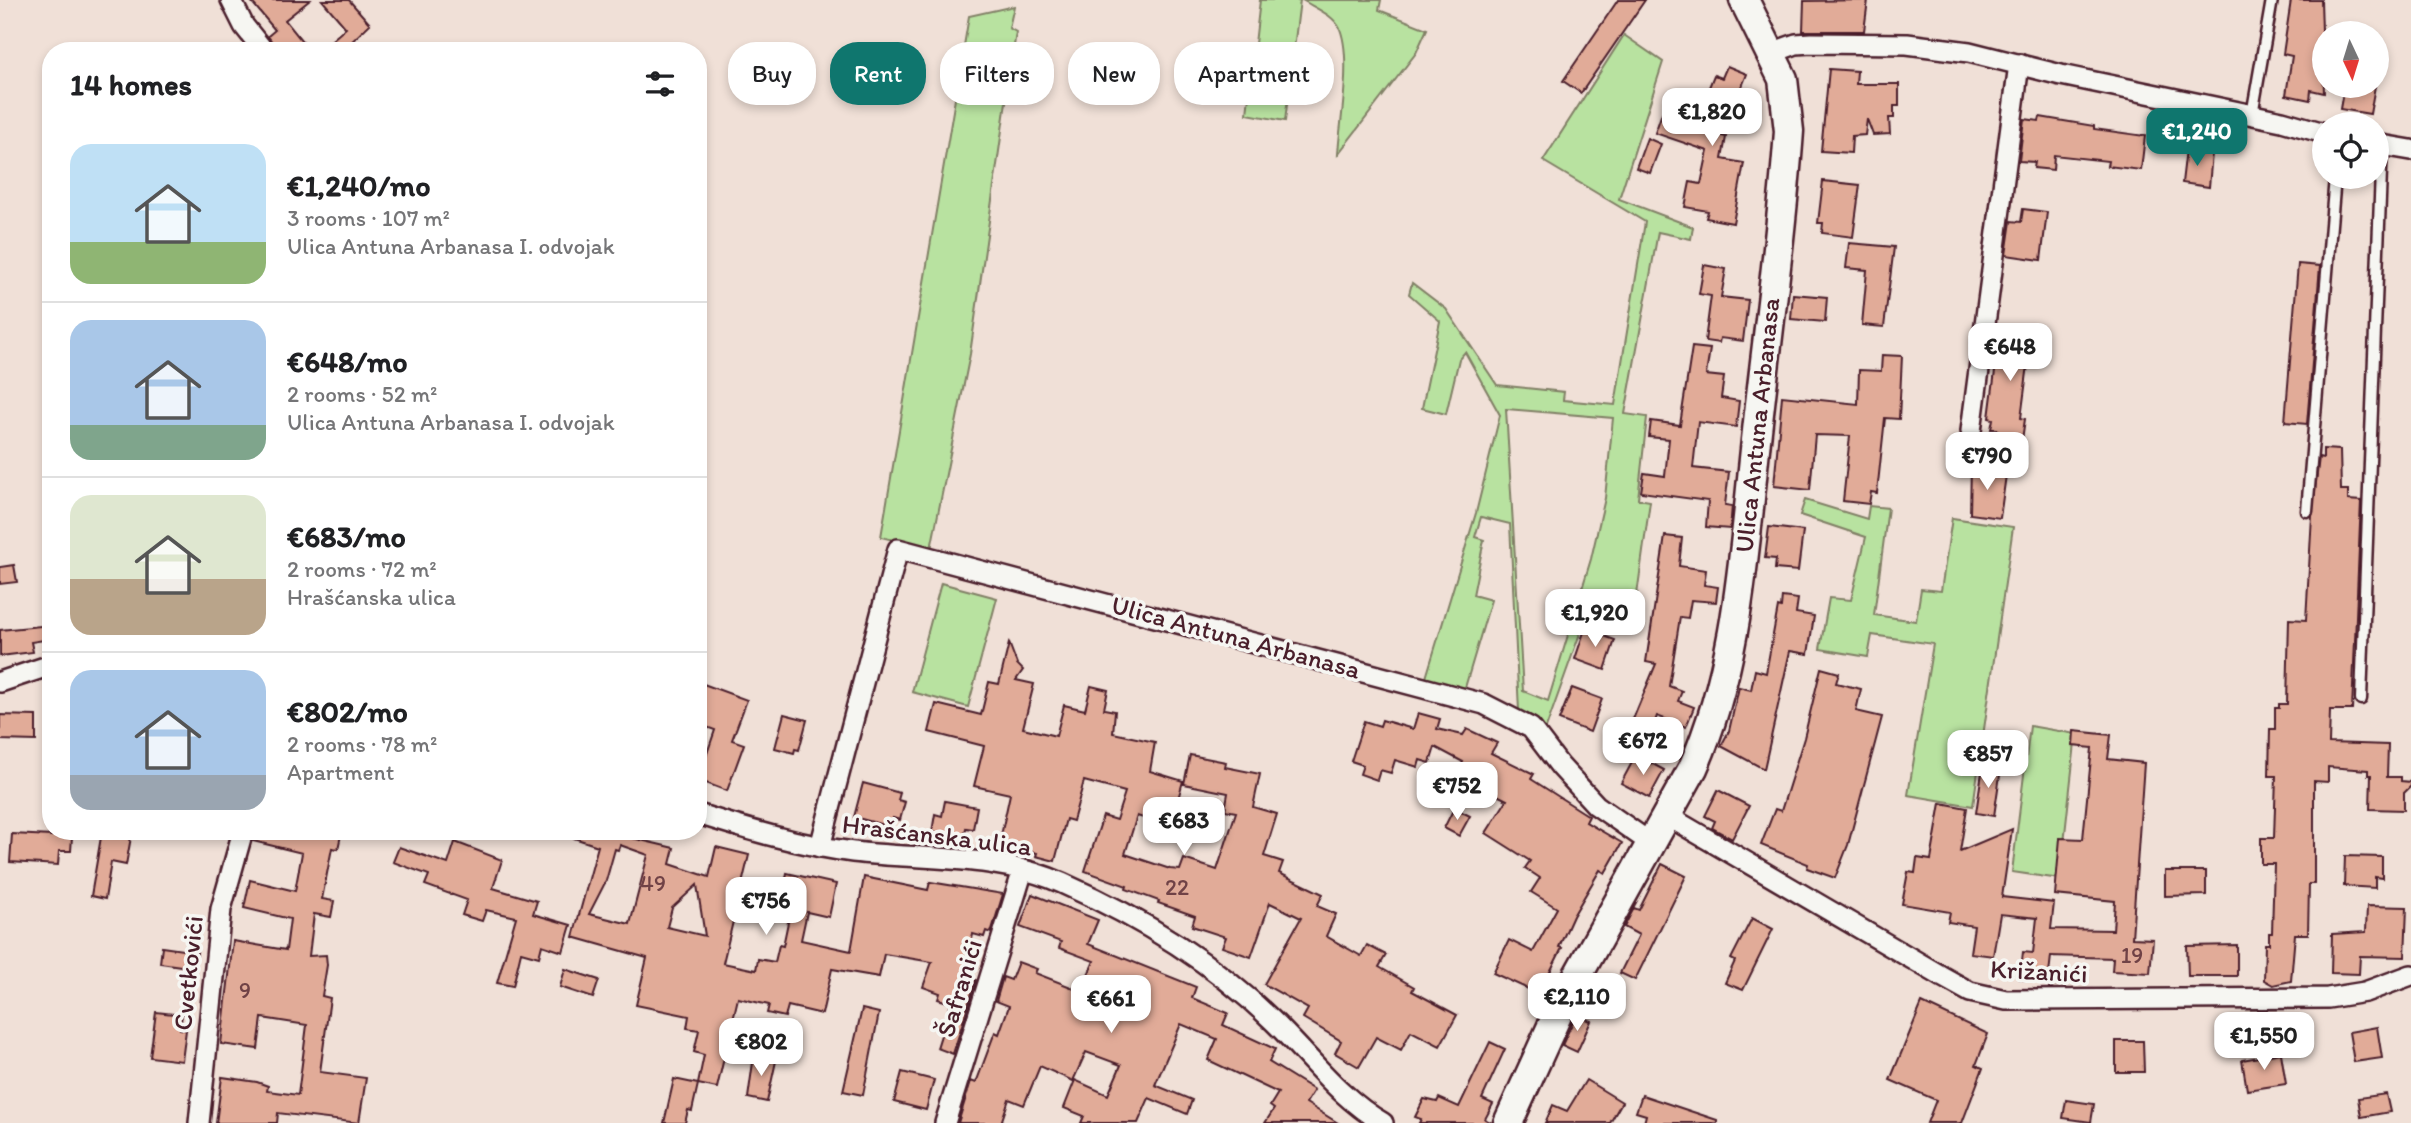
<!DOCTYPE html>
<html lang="en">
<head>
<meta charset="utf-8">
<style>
  body { margin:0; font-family:Itim,sans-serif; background:#f2f2f2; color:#202124; height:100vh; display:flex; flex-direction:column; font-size:26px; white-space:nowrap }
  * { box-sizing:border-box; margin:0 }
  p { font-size:23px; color:#757577 }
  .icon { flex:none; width:38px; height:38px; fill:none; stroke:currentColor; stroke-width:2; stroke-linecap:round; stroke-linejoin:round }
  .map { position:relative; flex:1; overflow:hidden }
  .drawer { position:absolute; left:42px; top:42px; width:665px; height:798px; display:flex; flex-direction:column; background:#fff; border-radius:28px; box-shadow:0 4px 10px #0003 }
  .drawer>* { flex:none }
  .banner { position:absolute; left:728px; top:42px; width:665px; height:63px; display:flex; gap:14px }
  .needle { width:46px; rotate:176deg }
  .buttons { position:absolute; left:2312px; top:21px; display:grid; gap:14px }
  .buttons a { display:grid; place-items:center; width:77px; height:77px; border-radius:50%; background:#fff; box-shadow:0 4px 10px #0003; font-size:35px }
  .price { position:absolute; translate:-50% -60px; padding:0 16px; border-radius:14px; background:#fff; color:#222; font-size:23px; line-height:46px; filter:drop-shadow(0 2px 4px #0008) }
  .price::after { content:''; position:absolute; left:50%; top:42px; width:21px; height:16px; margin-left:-10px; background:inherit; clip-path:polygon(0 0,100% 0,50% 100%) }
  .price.on { background:#0f766e; color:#fff }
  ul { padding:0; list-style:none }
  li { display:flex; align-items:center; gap:21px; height:175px; padding:0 28px }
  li+li { border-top:2px solid #e0e0e0 }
  li span { display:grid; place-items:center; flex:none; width:196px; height:140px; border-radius:21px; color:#555 }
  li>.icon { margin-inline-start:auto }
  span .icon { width:84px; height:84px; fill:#fffc; stroke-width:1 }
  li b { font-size:30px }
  h2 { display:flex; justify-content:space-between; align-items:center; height:84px; padding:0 28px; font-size:30px }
  .chip { padding:0 24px; border-radius:28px; background:#fff; box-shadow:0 4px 10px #0003; font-size:24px; line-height:63px }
  .chip.on { background:#0f766e; color:#fff }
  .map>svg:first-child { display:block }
</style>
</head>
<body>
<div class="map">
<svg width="2411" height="1123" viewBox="0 0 2411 1123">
  <rect width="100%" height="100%" fill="#f0e0d7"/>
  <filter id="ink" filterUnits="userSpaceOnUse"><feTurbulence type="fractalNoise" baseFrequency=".0143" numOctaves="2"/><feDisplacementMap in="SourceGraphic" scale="14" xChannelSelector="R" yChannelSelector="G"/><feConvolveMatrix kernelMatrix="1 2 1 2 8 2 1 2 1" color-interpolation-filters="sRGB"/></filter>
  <g filter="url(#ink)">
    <g fill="#b8e2a0" stroke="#818066" stroke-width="2" fill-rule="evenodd">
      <path d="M1260,0H1300L1285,121L1247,114Z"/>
      <path d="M1302,0H1381L1379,10L1427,29L1416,53L1338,154C1340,121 1352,60 1340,29C1334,15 1315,8 1302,0Z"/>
      <path d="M1014,6L1009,28L1016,32L970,354L931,549L881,537L969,16Z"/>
      <path d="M1624,35L1663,62L1619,199L1693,227L1691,239L1658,232L1625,414L1647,417L1638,499L1650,501L1636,602L1593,597L1545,731L1534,717L1519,711L1510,524L1481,517L1475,537L1484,540L1473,595L1491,600L1464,691L1425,681L1476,513L1500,415L1465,352L1459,359L1446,414L1422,408L1440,321L1409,294L1412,283L1446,309L1497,385L1564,392L1563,400L1615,405L1645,222L1543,161ZM1506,409L1613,418L1605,498L1591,559L1548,701L1523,691Z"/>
      <path d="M1805,500L1867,519L1869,506L1888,508L1874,615L1916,621L1921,589L1941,591L1952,518L2013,527L1973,806L1908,795L1933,644L1872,635L1868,657L1820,649L1829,598L1851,600L1866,537L1800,515Z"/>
      <path d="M941,583L997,598L968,707L912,692Z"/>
      <path d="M2030,726L2076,734L2060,879L2012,872Z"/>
    </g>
    <g fill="#e1ab98" stroke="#4a1f2b" stroke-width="2" fill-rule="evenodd">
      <path d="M250,0H310L285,20L310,51H278L268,36L275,30Z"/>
      <path d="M322,0H349L370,24L342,51H319L346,28Z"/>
      <path d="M1618,0H1645L1581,93L1563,81Z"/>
      <path d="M1868,0L1864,31H1803L1804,1Z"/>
      <path d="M2291,0H2321L2324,93L2311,90L2310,100L2286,95L2292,56L2283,54Z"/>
      <path d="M1727,66L1747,74L1722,136L1726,137L1722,159L1744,163L1733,223L1706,218L1708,211L1685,207L1690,182L1701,184L1708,151L1655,133L1662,113L1694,124L1714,75L1722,78Z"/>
      <path d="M1829,69L1857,71L1856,84H1899V106H1894V118H1889L1890,134L1873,135L1867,119L1865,135L1852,136L1851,153L1821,151Z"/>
      <path d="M2344,86H2375L2370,114L2340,109Z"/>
      <path d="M2040,117L2094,126V129L2145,136L2141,170L2107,166L2108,161L2054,155L2053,170L2034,168L2035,162L2019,161L2024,119L2039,121Z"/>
      <path d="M1647,138L1661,144L1650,173L1636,168Z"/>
      <path d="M2186,149L2212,153L2209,187L2182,183Z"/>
      <path d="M1823,181L1860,185L1853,237L1822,233L1823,223H1818Z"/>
      <path d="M2023,209L2047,212L2041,260L2006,255L2011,221L2021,222Z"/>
      <path d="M1849,243L1894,247L1884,327L1862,325L1867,270L1846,268Z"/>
      <path d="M2298,264L2320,266L2307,424L2285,422Z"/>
      <path d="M1704,265L1726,269L1721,297L1748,300L1743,341L1720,338L1719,343L1705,341L1711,296L1699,294Z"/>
      <path d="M1793,294L1827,297L1825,322L1791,319Z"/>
      <path d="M2007,326L2024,328V333L2032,334L2021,418L2025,419L2022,440L1996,437L1997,429H1991L1993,419L1989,418L2000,332L2007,333Z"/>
      <path d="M1692,347L1710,349L1706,375L1724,377L1721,398L1739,401L1736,427L1698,422L1693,468L1729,472L1725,505L1732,506L1730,529L1706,527L1708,501L1641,492L1644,473L1665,476L1669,439L1649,437L1651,421L1680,425Z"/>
      <path d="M1882,355L1902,356L1899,419L1885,418L1877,493L1871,492L1869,504L1843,501L1850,436L1815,435L1810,490L1774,486L1782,396L1858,404L1859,370L1881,371Z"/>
      <path d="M2323,449L2340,450L2341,490H2348V500L2361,501L2352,710H2330L2329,743L2388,745L2387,777H2401V781L2411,782V786L2404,793V810L2370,809L2371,775H2368V770L2328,767V782L2314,781V884H2309L2308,934H2295L2291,981L2273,985L2264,980L2265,944H2269V933H2272L2274,864H2261V838H2274L2276,776H2269L2270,729H2275V708H2279V704H2287L2289,619L2306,620L2312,516L2319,457L2323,458Z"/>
      <path d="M1971,466L1999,470V474L2006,475L2000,518L1970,514Z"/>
      <path d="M1769,527L1803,531L1798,571L1775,569L1776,559L1765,558Z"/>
      <path d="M1665,536L1682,538L1679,566L1706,570L1704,585L1718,587L1716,602L1691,600L1688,618L1680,617L1669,686L1682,691L1678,701L1694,707L1686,727L1657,716L1642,756L1621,748L1656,664L1646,662Z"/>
      <path d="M14,565L17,582L0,584V567Z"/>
      <path d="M1782,597L1798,599L1796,613L1814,616L1808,654L1790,651L1764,769L1721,746L1729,731L1739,687L1751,690L1755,670L1766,673L1778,607L1781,608Z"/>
      <path d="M51,625V639L31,642L33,652L0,656V630Z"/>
      <path d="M1585,629L1615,640L1605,670L1575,659Z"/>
      <path d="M1009,643L1017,664L1023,670L1016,680L1034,684L1023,728L1056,736L1064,705L1085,710L1091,686L1108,690L1104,709L1115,711L1113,733L1155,742L1150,771L1183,781L1175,810L1155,804L1150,820L1137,816L1125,854L1170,869L1180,870L1184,859L1217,870L1236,812L1225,810L1228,793L1184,784L1190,755L1226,762L1225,767L1260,774L1253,807L1277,814L1264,856L1283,862L1279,873L1323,894L1317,906L1336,914L1326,936L1361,956L1367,945L1386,955L1379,967L1414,987L1412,991L1457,1015L1440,1046L1411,1031L1401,1050L1376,1037L1359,1067L1335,1053L1341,1041L1303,1018L1308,1009L1264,984L1301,918L1270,903L1251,957L1222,947L1226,937L1192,926L1195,916L1158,903L1159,901L1126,889L1127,886L1085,871L1103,816L1116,820L1125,792L1084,781L1073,821L1066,819L1055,861L1036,856L1037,853L999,845L1010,794L974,786L984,746L929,732L936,704L981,715L989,682L999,684Z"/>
      <path d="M1821,668L1839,673L1836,683L1861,689L1856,711L1882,717L1848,845L1835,878L1807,868L1808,864L1761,845L1775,809L1781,811L1804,738Z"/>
      <path d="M698,682L747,700L732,740L744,744L727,791L698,780L715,730L698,724Z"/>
      <path d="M1572,688L1602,699L1590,732L1559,720Z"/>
      <path d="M1418,713L1440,719L1437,729L1463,735L1467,729L1497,743L1491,753L1534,774L1531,779L1589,816L1586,822L1622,843L1605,873L1600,870L1573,916L1559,947L1562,948L1539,994L1493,973L1509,940L1533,952L1557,908L1531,892L1540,878L1525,868L1530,861L1486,833L1507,800L1475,784L1468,797L1450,787L1463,762L1435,747L1430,763L1420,760L1418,767L1395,760L1391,773L1380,770L1377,780L1360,774L1363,765L1351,761L1364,721L1380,726L1382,720L1413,729Z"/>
      <path d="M784,714L807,720L799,750L795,749L794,753L775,748Z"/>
      <path d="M0,715L36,716V741L0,740Z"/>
      <path d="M2074,731L2111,735L2108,759L2144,763L2132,938L2153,939L2150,973L2112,971L2113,958L2051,956L2048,983L2020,979L2023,952L2033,953L2037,918L2000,914L1993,956L1970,953L1974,926L1948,922L1950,912L1902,904L1908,872L1915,873L1917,858L1931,860L1941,803L1967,808L1960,851L2012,829L2002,897L2054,903L2051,929L2113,930L2115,901L2055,895L2060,838L2083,839L2092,748L2073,746Z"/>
      <path d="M1636,755L1664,770L1649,798L1621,783Z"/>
      <path d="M1983,765L2001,768L1994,816L1976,813Z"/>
      <path d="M863,783L900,793L898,800L905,802L900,820L893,818L891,827L854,817Z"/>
      <path d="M1718,790L1749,806L1732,839L1712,828L1715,821L1705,816Z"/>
      <path d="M945,801L977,807L973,829L966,828L964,839L932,832L935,814L942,816Z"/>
      <path d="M1454,808L1470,816L1459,836L1444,828Z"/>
      <path d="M102,831L131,837L126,865L111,862L105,899L91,896Z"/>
      <path d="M255,831H326L341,835L338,849L332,848L322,899L334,901L331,917L314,914L309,956L326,955L327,965L322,996L330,998L320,1072L366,1078L359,1123L278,1113L277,1123H216L222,1077L257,1082L268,1086L267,1091L298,1095L307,1025L262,1018L258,1049L221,1044L233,941L286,950L290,919L244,908L250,880L295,891L302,853L253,841Z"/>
      <path d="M562,831H630L628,837L674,848L670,864L709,877L716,847L749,855L723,963L756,970L758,959L775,962L779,945L783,946L792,903L781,901L787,873L836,884L829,917L807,912L801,940L851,951L864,877L928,890L930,882L1003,894L991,933L986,931L984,937L973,934L965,976L976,980L953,1054L937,1048L951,1003L938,999L940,993L923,987L932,962L884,954L879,977L832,969L822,1014L788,1006L785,1017L767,1013L769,1005L738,998L717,1088L698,1084L704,1055L694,1052L699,1030L687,1028L689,1016L636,1005L647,958L573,937L598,846L562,834ZM620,845L648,855L630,924L589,914L606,881L615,849L618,850ZM697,885L705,936L667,927L672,908Z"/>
      <path d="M12,834L72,837L71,851H59L58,865L10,862Z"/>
      <path d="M455,842L502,860L493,888L537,901L533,914L571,925L563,952L542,945L539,957L521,952L513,986L497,983L516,917L486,910L482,921L462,915L467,900L425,885L429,875L393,862L399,847L448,864Z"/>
      <path d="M2345,856L2382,857V878L2375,877V888L2344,886Z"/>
      <path d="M1662,864L1686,876L1635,980L1620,973L1639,935L1624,927L1634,908L1639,910Z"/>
      <path d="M2165,871H2206V895L2165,896Z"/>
      <path d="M1032,894L1098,920L1088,944L1196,987L1192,998L1228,1013L1223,1025L1275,1049L1269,1062L1314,1090L1306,1103L1338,1123H1265L1274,1109L1270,1106L1278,1093L1208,1060L1217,1039L1181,1024L1155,1085L1192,1100L1187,1114L1149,1098L1138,1123H1081L1084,1116L1064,1108L1075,1080L1108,1095L1121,1065L1086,1052L1073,1081L1040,1066L1024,1105L1009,1099L1001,1123H958L971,1081L976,1083L995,1032L999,1034L1009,1006L996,1001L1003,977L1011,980L1018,962L1037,969L1035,973L1081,991L1094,961L1059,948L1061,942L1020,927Z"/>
      <path d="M2367,906L2407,907L2405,957L2360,956L2359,974L2331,973L2332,934L2366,932Z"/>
      <path d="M1752,918L1773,929L1743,990L1725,983L1735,961L1731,959Z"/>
      <path d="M2237,945V976H2188L2187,946Z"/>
      <path d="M162,947L197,952L195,968L160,963Z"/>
      <path d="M565,969L599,980L593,998L560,987Z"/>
      <path d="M1922,1003L1988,1034L1976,1065L1983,1068L1962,1123H1927L1936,1100L1890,1080Z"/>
      <path d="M862,1009L879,1013L863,1095L843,1091Z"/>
      <path d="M156,1012L182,1015L180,1029L186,1030L182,1061L150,1057Z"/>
      <path d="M1576,1015L1591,1021L1577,1052L1562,1045Z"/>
      <path d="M2377,1027L2382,1058L2354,1062L2349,1032Z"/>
      <path d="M2116,1041H2143L2144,1072H2116Z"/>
      <path d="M1490,1042L1505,1049L1482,1099L1493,1104L1485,1119L1492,1123H1419L1421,1119L1415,1117L1424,1099L1437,1102L1439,1098L1459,1107Z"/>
      <path d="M2281,1053L2286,1084L2247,1090L2242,1060Z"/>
      <path d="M754,1055L776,1061L767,1102L748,1098Z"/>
      <path d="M902,1072L934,1080L926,1110L894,1102Z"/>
      <path d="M674,1079L698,1084L692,1111L688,1110L685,1123H664Z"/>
      <path d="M1586,1080L1622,1102L1610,1123H1545L1553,1105L1567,1111Z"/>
      <path d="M2386,1094L2390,1112L2361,1117L2358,1098Z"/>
      <path d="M1642,1095L1717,1120V1123H1644L1646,1115L1636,1112Z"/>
      <path d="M2066,1100L2094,1104L2091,1122L2063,1118Z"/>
    </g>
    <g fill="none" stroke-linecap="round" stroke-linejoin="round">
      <defs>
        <g id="lane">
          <path d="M2252,115L2272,0"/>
          <path d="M2307,511L2335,177"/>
          <path d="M2361,699L2382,145"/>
        </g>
        <g id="street">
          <path d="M231,0L244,26L264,51"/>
          <path d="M1771,53L1796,44L1811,43L1907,44L1969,52L2061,75L2282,121L2324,133"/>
          <path d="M2376,144L2411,150"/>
          <path d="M1971,431L2019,64"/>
          <path d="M0,682L51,665"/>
          <path d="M698,814C749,830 799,845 853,852C922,860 997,854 1062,883C1137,916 1212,962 1271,1019C1308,1054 1338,1097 1383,1123"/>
          <path d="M1666,815L1943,977L1970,992L2006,1000L2328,998L2365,992L2411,975"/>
          <path d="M820,847L898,549L1484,704L1531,728L1560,766L1596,805L1649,842"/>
          <path d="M199,1123L221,909L243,831"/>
          <path d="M945,1123L1023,870"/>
        </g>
        <path id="secondary" d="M1508,1123L1563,1002L1693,768C1740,662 1744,545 1757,431C1768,331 1782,231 1789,131L1783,79L1744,0"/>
      </defs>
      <use href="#lane" stroke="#4a1f2b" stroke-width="15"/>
      <use href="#street" stroke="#4a1f2b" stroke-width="24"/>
      <use href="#secondary" stroke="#4a1f2b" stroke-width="33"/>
      <use href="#lane" stroke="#f6f6f2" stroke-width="10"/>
      <use href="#street" stroke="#f6f6f2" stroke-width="19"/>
      <use href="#secondary" stroke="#f6f6f2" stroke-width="28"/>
    </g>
  </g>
  <g text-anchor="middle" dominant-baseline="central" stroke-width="7" stroke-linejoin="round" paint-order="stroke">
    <g font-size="23" fill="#704246">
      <text x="653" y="883">49</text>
      <text x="1177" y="887">22</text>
      <text x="2132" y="955">19</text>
      <text x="245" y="990">9</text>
    </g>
    <g font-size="26" fill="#4a1f2b" stroke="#f6f6f2">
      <text transform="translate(1757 425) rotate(-84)">Ulica Antuna Arbanasa</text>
      <text transform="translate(1236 637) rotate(15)">Ulica Antuna Arbanasa</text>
      <text transform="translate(937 835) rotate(7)">Hrašćanska ulica</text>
      <text transform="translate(2039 971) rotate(3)">Križanići</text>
      <text transform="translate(188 973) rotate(-84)">Cvetkovići</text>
      <text transform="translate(959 988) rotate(-73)">Šafranići</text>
    </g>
  </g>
</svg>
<div class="buttons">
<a><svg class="needle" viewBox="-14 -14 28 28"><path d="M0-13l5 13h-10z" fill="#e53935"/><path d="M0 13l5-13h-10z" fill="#757577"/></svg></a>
<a><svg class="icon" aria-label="locate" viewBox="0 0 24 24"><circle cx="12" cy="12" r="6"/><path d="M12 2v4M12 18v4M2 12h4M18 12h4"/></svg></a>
</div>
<b class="price" style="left:1712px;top:148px">€1,820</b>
<b class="price on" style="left:2197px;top:168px">€1,240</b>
<b class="price" style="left:2010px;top:383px">€648</b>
<b class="price" style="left:1987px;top:492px">€790</b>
<b class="price" style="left:1595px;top:649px">€1,920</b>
<b class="price" style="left:1643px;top:777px">€672</b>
<b class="price" style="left:1988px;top:790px">€857</b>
<b class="price" style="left:1457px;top:822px">€752</b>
<b class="price" style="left:1184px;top:857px">€683</b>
<b class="price" style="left:766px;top:937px">€756</b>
<b class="price" style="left:1577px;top:1033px">€2,110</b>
<b class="price" style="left:1111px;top:1035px">€661</b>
<b class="price" style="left:2264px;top:1072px">€1,550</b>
<b class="price" style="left:761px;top:1078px">€802</b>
<div class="banner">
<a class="chip">Buy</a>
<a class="chip on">Rent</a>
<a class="chip">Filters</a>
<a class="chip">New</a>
<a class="chip">Apartment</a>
</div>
<section class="drawer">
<h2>14 homes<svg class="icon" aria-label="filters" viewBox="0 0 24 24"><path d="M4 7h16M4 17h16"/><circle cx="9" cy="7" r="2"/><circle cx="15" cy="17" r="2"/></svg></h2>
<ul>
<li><span style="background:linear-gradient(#bfe0f5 70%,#8fb573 0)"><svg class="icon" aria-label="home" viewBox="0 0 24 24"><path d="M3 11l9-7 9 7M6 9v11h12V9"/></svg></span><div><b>€1,240/mo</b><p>3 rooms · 107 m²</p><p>Ulica Antuna Arbanasa I. odvojak</p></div></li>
<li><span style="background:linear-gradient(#a9c7e8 75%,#7fa58c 0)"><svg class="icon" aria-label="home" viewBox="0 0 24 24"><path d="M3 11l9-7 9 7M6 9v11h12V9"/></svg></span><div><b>€648/mo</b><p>2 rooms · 52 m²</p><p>Ulica Antuna Arbanasa I. odvojak</p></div></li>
<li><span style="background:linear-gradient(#dfe7d0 60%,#b9a48a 0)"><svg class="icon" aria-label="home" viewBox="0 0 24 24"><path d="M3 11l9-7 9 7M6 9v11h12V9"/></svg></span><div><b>€683/mo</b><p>2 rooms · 72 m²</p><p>Hrašćanska ulica</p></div></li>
<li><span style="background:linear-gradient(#a9c7e8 75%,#9aa5b1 0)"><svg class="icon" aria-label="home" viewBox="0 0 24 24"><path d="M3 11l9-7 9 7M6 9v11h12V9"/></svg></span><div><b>€802/mo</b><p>2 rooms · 78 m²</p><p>Apartment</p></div></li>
</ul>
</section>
</div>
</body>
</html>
